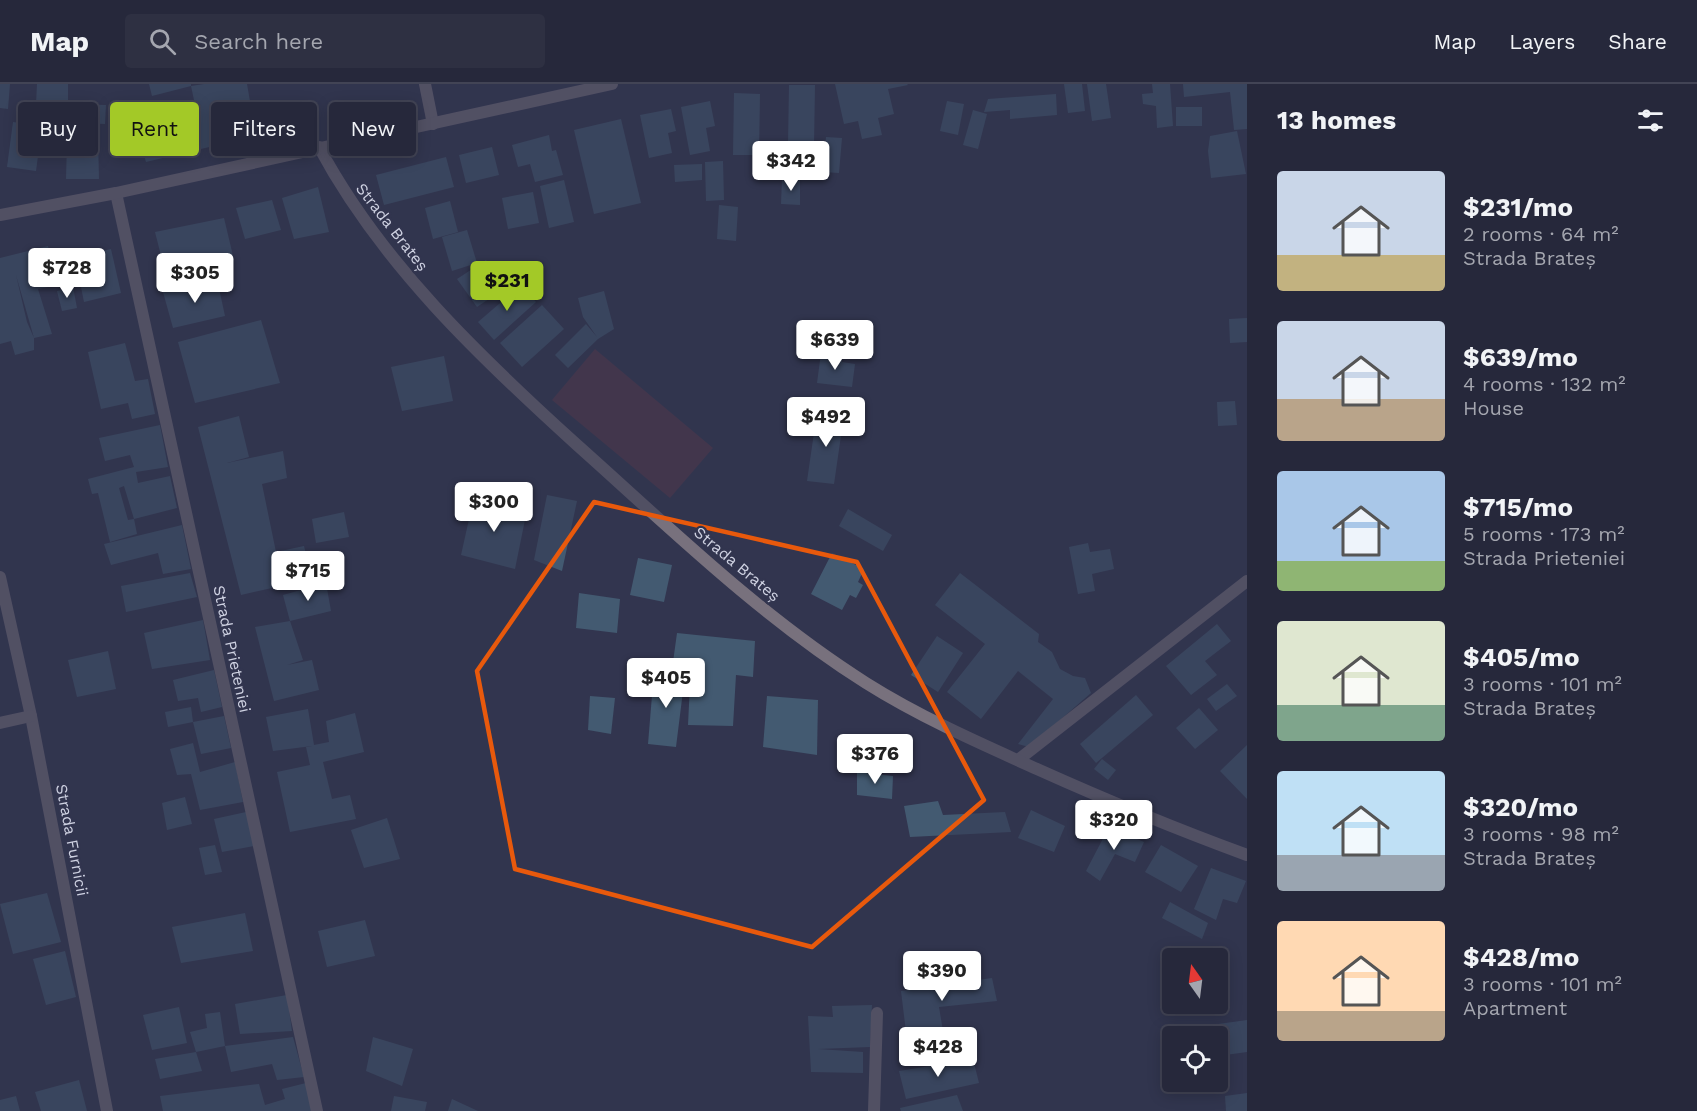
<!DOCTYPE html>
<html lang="en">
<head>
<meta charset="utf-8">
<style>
  body { margin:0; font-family:"Work Sans",sans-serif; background:#2e3042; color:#f1f3f6; height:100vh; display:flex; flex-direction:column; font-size:22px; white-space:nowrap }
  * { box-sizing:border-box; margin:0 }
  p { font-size:20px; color:#a4a6af }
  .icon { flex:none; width:33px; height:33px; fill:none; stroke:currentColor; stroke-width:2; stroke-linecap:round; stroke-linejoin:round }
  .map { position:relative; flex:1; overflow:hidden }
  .sheet { display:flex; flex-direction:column; background:#26283b; width:450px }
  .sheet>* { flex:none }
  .top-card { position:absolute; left:18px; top:18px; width:570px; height:54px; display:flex; gap:12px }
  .needle { width:39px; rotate:346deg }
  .buttons { position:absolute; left:1162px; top:864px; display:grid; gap:12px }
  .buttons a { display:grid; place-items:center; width:66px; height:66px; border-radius:6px; background:#26283b; box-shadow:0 3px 15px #0003,0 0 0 2px #424455; font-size:30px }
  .price { position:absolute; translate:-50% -51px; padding:0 14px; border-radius:6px; background:#fff; color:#222; font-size:20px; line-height:39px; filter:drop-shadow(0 2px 3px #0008) }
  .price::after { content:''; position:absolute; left:50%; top:36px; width:18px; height:14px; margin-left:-9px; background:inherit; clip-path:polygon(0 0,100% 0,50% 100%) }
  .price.selected { background:#a3c927; color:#111 }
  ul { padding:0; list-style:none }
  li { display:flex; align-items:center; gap:18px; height:150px; padding:0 30px }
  li span { display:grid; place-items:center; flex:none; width:168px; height:120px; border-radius:6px; color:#555 }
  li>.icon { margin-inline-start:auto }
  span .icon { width:72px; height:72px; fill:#fffc; stroke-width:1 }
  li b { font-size:26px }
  h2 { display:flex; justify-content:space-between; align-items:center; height:72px; padding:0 30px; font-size:26px }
  .pill { padding:0 21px; border-radius:6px; background:#26283b; box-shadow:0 3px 15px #0003,0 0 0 2px #424455; font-size:21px; line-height:54px }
  .pill.selected { background:#a3c927; color:#111 }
  header { display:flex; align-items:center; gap:36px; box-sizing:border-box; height:84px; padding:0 30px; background:#26283b; border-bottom:2px solid #424455 }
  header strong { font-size:28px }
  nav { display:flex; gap:33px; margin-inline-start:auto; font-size:21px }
  .search { width:420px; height:54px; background:#2e3042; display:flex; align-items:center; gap:15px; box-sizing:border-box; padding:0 21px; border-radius:6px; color:#a4a6af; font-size:22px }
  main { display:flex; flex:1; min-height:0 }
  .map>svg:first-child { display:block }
</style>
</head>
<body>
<header>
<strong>Map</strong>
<div class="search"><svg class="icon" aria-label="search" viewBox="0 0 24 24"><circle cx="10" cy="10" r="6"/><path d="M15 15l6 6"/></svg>Search here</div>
<nav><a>Map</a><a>Layers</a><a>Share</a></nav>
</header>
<main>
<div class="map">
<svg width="1247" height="1027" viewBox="0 0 1247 1027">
  <rect width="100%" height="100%" fill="#32354f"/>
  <path fill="#57394b" d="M595,265L713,364L670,414L552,316Z"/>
  <g fill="#435a71">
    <path d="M0,0H10L8,25L0,24Z"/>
    <path d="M37,0H68V20H36Z"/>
    <path d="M149,0H191V2L152,12Z"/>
    <path d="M204,0H247L255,46L229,51L224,24L214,26L222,60L146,78L136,45L197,30L191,2Z"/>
    <path d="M835,0H907L908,1L888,5L894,30L878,34L882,51L862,55L858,37L844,40Z"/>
    <path d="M1064,0H1082L1085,27L1068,29Z"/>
    <path d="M1087,0H1106L1111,34L1092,37Z"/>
    <path d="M1152,0H1170L1173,42L1157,44L1156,22L1143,20L1142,10L1153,9Z"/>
    <path d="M1183,0H1247V45L1234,46L1230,8L1184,13Z"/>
    <path d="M789,1H815L814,61H788Z"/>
    <path d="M734,9L760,10L759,71H733Z"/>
    <path d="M1056,10L1057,31L1010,35V26L984,28L988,15Z"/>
    <path d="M710,17L715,42L706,44L710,67L690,71L681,23Z"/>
    <path d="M947,17L964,20L958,51L940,47Z"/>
    <path d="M68,20L106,21L105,40L81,39L80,53H98L99,95H66Z"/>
    <rect x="1176" y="23" width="26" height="19"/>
    <path d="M671,25L676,47L668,49L672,69L649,74L640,31Z"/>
    <path d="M973,26L987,30L978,65L963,61Z"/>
    <path d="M621,35L641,119L594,130L574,46Z"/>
    <path d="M13,38L42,42L36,87L7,83Z"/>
    <path d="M1237,47L1246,90L1211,94L1208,67L1210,52Z"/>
    <path d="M549,51L552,67L556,66L563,91L535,98L530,80L518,83L512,61Z"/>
    <path d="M826,53L842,54L839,89L823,88Z"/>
    <path d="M492,63L499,91L466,99L459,71Z"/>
    <path d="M446,73L454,103L384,121L376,91Z"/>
    <path d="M723,77L724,116L706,117L705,78Z"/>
    <path d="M702,80V96L675,98L674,81Z"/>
    <path d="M782,95H800V121L781,120Z"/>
    <path d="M564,96L574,138L549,144L540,102Z"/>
    <path d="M318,103L329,148L294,155L282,114Z"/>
    <path d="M533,108L539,139L508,145L502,114Z"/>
    <path d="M272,116L281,146L245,155L236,124Z"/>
    <path d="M450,117L458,148L433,155L425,124Z"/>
    <path d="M719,121L738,123L736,157L717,155Z"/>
    <path d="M224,134L234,176L166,191L155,148Z"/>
    <path d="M467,146L477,179L452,187L442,153Z"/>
    <path d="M48,162L58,201L38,205L52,250L34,254L16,191L27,238L34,254V266L15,271L11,257L0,260V174Z"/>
    <path d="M111,165L121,209L84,218L75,173Z"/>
    <path d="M486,176L505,204L477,223L457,195Z"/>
    <path d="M217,195L225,232L173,244L163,208Z"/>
    <path d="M521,201L536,218L494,256L478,238Z"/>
    <path d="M73,203L77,224L62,227L57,207Z"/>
    <path d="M604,207L614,245L598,255L568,284L555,271L586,240L597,253L583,233L578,214Z"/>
    <path d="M542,221L564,245L522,283L500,259Z"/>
    <path d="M1247,234V258L1230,259L1229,235Z"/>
    <path d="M261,236L280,299L195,319L178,258Z"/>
    <path d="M125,259L135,297L148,295L155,330L132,335L128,319L101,325L88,268Z"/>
    <path d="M821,269L842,271V278L855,280L852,303L817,299Z"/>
    <path d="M444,272L453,317L402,327L391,283Z"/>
    <path d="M1235,317L1237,341L1218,342L1217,318Z"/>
    <path d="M817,328L844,331L834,400L807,397Z"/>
    <path d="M239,332L249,373L227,379L283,367L287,394L262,400L276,468L304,462L312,495L241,511L198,343Z"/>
    <path d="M160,341L168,383L136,388L138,399L170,392L177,424L134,435L124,402L119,404L128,436L134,435L137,450L110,458L98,409L92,410L88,395L134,383L130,371L105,377L99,354Z"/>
    <path d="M547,411L577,417L562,487L534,476Z"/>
    <path d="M474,413L527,426L515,485L461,471Z"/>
    <path d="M848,425L892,451L883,467L839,442Z"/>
    <path d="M344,428L349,453L316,459L312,435Z"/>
    <path d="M182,441L191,485L163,490L158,469L111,481L104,460Z"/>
    <path d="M1088,459L1090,468L1110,465L1114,485L1092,490L1095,507L1078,510L1069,463Z"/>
    <path d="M832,469L864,485L858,498L863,501L856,514L850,511L842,526L811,510Z"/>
    <path d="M638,474L672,481L664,518L630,511Z"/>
    <path d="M190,489L197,513L126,528L121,502Z"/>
    <path d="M960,489L1039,550L1038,558L1052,568L1060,585L1073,592L1085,594L1091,609L1029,663L1018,660L1053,615L1018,587L981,635L947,608L985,560L935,521Z"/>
    <path d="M326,499L331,527L290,537L283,511Z"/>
    <path d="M579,509L620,515L617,549L576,544Z"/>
    <path d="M203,536L210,576L152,585L144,549Z"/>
    <path d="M290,537L303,576L287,581L312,576L319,606L274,617L255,543Z"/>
    <path d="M1217,540L1231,557L1205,577L1217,591L1191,611L1166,582Z"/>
    <path d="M677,549L755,557L753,593L736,591L733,642L688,641L691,579L673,578Z"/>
    <path d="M937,552L963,569L938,608L911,591Z"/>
    <path d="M108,567L116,605L77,613L68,576Z"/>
    <path d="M214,586L222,623L201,628L198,614L178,617L173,596Z"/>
    <path d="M654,587L685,591L676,663L648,660Z"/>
    <path d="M1227,600L1237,612L1216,627L1207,615Z"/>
    <path d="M1136,611L1153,631L1096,679L1080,660Z"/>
    <path d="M590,612L615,614L611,650L588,646Z"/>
    <path d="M767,612L818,616L817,671L763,663Z"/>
    <path d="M191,623L193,638L168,643L165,628Z"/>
    <path d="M1199,624L1218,646L1195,665L1176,644Z"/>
    <path d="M308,625L314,661L329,658L326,637L355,629L364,668L323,678L332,715L350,711L356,735L290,748L277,688L310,681L306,663L312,662L273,667L266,633Z"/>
    <path d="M224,632L231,664L201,670L193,638Z"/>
    <path d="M193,659L200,688L235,678L243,718L200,726L191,690L177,691L170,665Z"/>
    <path d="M1247,661V715L1220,687Z"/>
    <path d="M1102,675L1116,686L1108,696L1094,685Z"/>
    <path d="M857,688L893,692L892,715L857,711Z"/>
    <path d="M185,713L192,740L167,746L162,719Z"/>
    <path d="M938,717L943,731L1005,728L1011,748L910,753L904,722Z"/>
    <path d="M1031,726L1065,742L1054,768L1018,754Z"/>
    <path d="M246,728L254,762L222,768L214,735Z"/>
    <path d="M387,734L400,775L364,784L351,746Z"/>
    <path d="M1109,743L1144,758L1135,778L1115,770L1100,797L1086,787Z"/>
    <path d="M215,761L222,788L205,791L199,764Z"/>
    <path d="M1161,761L1198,782L1181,808L1145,788Z"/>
    <path d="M1211,784L1246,797L1237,819L1223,815L1216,836L1194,825Z"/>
    <path d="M47,809L61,858L13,870L0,820Z"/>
    <path d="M1170,818L1208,839L1202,855L1162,834Z"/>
    <path d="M245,829L253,867L181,879L172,843Z"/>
    <path d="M365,836L375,872L327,883L318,847Z"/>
    <path d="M65,867L76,913L46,921L33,875Z"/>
    <path d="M992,894L997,917L939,923L943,947L906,948L901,907Z"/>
    <path d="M287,911L292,947L240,950L235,920Z"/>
    <path d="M872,921L870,963L818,965L863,968V989L811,988L808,932L833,933L832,922Z"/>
    <path d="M179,923L187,959L152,966L143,931Z"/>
    <path d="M220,928L225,962L196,968L190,948L207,944L205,930Z"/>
    <path d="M1247,936V968L1218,972V952H1199L1197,943Z"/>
    <path d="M293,953L304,993L277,996L272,980L231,988L225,962Z"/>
    <path d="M373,953L413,965L402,1002L366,987Z"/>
    <path d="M196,968L202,987L160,995L155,975Z"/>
    <path d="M973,975L979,999L906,1015L899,987Z"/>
    <path d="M79,996L87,1027H41L35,1008Z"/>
    <path d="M306,999L312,1027H163L160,1012L259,1000L265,1021L285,1015L282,1005Z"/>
    <path d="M1247,1009V1027H1226L1225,1012Z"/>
    <path d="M957,1011L963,1027H901L900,1024Z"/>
    <path d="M16,1012L20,1027H0V1016Z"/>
    <path d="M394,1012L427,1018L425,1027H391Z"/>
    <path d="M452,1015L478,1027H448Z"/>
  </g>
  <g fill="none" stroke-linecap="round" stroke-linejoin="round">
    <path stroke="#78717d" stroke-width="12" d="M1018,676L1247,497"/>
    <g stroke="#78717d" stroke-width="12">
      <path d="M425,0L433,40"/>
      <path d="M319,63C381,179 480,273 576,360C669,443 760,532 866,599C920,633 979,659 1037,685C1106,716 1176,745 1247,771"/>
      <path d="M116,109L317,1027"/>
      <path d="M0,493L31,632L107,1027"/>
      <path d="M0,639L31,632"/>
      <path d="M874,1027L877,929"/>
    </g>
    <path stroke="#78717d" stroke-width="12" d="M0,131L116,109L612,0"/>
  </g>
  <path d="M0 0H1247V1027H0ZM594,418L857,478L984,716L812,863L515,785L477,587Z" fill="#32354f" fill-opacity=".55" fill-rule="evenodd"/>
  <path fill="none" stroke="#e8590c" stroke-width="4.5" stroke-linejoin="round" d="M594,418L857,478L984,716L812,863L515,785L477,587Z"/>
  <g text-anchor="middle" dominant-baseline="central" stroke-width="4.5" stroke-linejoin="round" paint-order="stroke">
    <g font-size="16" fill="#ced1e1" stroke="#32354f">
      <text transform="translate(392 143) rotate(52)">Strada Brateș</text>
      <text transform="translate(737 480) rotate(40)">Strada Brateș</text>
      <text transform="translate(232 565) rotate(78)">Strada Prieteniei</text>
      <text transform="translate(72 756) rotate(79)">Strada Furnicii</text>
    </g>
  </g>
</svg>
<div class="buttons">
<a><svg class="needle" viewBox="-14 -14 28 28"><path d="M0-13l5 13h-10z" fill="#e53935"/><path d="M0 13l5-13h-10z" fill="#a4a6af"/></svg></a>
<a><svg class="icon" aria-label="locate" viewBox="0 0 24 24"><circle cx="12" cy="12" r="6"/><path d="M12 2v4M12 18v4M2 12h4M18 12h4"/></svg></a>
</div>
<b class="price" style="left:791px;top:108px">$342</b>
<b class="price" style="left:67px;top:215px">$728</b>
<b class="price" style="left:195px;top:220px">$305</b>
<b class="price selected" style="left:507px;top:228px">$231</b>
<b class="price" style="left:835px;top:287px">$639</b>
<b class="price" style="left:826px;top:364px">$492</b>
<b class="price" style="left:494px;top:449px">$300</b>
<b class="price" style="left:308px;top:518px">$715</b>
<b class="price" style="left:666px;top:625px">$405</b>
<b class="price" style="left:875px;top:701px">$376</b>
<b class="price" style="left:1114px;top:767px">$320</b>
<b class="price" style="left:942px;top:918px">$390</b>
<b class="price" style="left:938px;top:994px">$428</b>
<div class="top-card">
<a class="pill">Buy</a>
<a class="pill selected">Rent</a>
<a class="pill">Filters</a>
<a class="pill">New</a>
</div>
</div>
<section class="sheet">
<h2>13 homes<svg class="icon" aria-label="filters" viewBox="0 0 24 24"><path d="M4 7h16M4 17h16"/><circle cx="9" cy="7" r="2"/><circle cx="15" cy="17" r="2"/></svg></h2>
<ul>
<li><span style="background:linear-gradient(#c9d6e8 70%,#c2b280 0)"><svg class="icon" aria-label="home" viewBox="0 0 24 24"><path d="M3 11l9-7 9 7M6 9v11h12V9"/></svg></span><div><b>$231/mo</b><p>2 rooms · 64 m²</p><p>Strada Brateș</p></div></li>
<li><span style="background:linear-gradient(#c9d6e8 65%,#b9a48a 0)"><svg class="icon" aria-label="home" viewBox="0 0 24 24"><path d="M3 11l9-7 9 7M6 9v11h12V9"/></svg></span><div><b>$639/mo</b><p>4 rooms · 132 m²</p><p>House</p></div></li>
<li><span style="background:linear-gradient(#a9c7e8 75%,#8fb573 0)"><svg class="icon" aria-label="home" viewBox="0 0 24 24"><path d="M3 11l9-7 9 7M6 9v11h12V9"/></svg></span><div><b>$715/mo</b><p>5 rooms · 173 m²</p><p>Strada Prieteniei</p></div></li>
<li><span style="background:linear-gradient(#dfe7d0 70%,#7fa58c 0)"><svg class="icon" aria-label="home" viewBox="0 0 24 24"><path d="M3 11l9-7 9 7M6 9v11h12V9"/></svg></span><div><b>$405/mo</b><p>3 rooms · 101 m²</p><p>Strada Brateș</p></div></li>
<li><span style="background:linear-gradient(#bfe0f5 70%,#9aa5b1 0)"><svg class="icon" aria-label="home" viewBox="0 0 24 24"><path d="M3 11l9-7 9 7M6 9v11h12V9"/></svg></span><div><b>$320/mo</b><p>3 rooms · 98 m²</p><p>Strada Brateș</p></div></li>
<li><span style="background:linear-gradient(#ffd9b3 75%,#b9a48a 0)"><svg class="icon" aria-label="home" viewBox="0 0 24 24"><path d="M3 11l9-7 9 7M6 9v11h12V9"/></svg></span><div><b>$428/mo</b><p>3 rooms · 101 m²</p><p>Apartment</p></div></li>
</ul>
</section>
</main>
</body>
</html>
